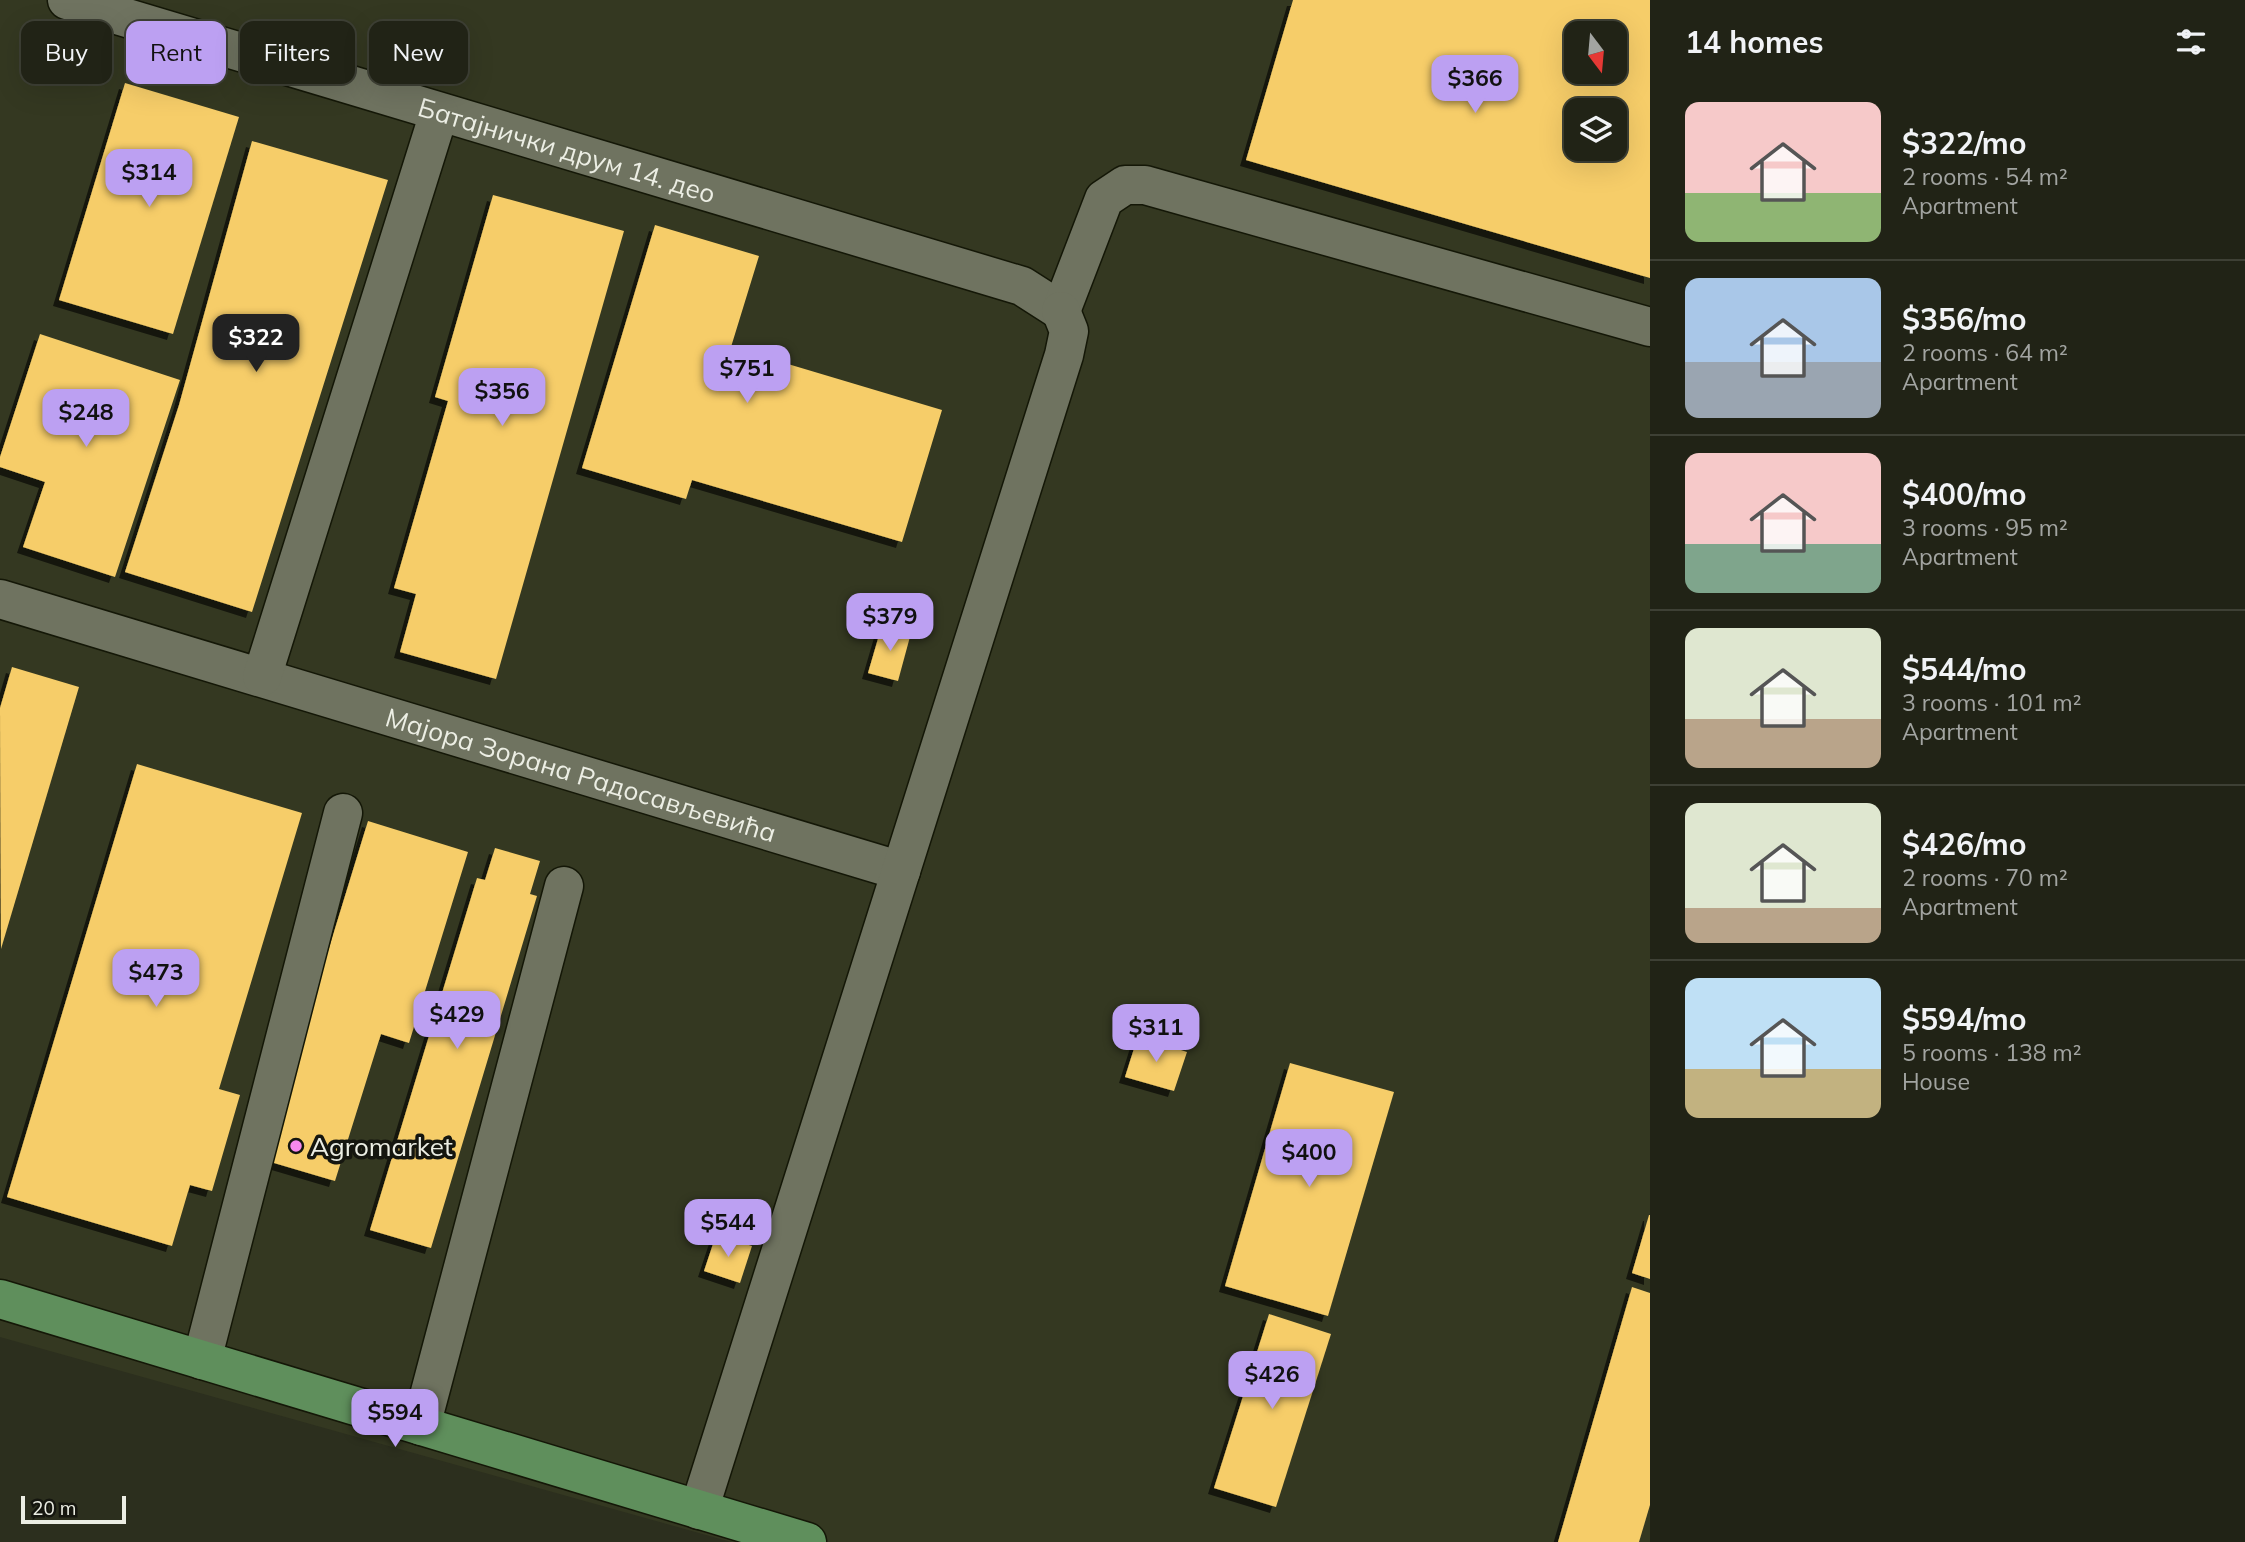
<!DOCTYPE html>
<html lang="en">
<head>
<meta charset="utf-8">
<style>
  body { margin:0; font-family:Mulish,sans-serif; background:#292b1f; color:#f1f3f6; height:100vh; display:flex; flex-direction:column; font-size:26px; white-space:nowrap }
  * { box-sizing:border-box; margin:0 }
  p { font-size:23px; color:#a2a4a1 }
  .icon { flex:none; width:38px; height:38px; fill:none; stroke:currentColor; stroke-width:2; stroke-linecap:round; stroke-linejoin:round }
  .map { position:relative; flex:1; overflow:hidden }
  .panel { display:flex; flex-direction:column; background:#212316; width:595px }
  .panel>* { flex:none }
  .banner { position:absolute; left:21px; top:21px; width:665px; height:63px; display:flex; gap:14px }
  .needle { width:46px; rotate:164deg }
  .fabs { position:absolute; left:1564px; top:21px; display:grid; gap:14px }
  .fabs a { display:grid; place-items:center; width:63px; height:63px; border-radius:14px; background:#212316; box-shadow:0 7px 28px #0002,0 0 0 2px #3e4035; font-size:35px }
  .scale { position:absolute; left:21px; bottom:18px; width:105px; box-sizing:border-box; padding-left:7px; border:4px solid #eceee4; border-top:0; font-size:19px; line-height:24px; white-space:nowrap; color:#eceee4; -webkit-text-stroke:5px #15160f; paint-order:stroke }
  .price { position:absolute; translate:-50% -60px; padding:0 16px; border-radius:14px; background:#bca0f2; color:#111; font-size:23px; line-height:46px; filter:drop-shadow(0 2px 4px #0008) }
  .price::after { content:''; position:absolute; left:50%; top:42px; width:21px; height:16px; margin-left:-10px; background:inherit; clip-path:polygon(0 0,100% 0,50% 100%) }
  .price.selected { background:#222; color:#fff }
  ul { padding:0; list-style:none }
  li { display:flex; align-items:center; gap:21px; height:175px; padding:0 35px }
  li+li { border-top:2px solid #3e4035 }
  li span { display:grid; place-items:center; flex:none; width:196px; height:140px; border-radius:14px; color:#555 }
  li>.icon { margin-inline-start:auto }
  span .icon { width:84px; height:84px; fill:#fffc; stroke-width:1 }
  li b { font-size:30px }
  h2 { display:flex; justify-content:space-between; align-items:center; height:84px; padding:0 35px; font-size:30px }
  .pill { padding:0 24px; border-radius:14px; background:#212316; box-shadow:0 7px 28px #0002,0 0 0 2px #3e4035; font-size:24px; line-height:63px }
  .pill.selected { background:#bca0f2; color:#111 }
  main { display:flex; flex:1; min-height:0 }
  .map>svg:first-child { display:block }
</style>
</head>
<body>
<main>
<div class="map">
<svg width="1650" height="1542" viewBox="0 0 1650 1542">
  <defs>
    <filter id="shadow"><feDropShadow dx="-6" dy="6" stdDeviation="0" flood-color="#0009"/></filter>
  </defs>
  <rect width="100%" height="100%" fill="#2c2f1e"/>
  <path fill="#343821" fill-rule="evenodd" d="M0,0H1650V1542H731L0,1337ZM1577,33H1615V72H1577ZM1577,110H1615V149H1577Z"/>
  <g fill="#f6cd69" fill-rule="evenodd" filter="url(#shadow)">
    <path d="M1293,0H1650V278L1246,160ZM1577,33H1615V72H1577ZM1577,110H1615V149H1577Z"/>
    <path d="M125,83L239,117L173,334L59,300Z"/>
    <path d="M252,141L388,180L252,612L125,572L179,405Z"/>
    <path d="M493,195L624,231L496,679L400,652L416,594L394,588L448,401L435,397Z"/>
    <path d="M655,225L759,256L731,347L942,410L902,542L692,480L686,499L582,468Z"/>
    <path d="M40,334L180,380L115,577L23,547L45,482L0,467V457Z"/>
    <path d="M882,625L911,633L898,681L868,673Z"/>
    <path d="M12,667L79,687L1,949L0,708Z"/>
    <path d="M137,764L302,813L219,1089L240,1095L212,1191L190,1185L172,1246L7,1197Z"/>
    <path d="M368,821L468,852L409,1043L381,1034L335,1181L264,1160Z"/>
    <path d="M495,848L540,861L530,894L537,896L431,1248L370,1230L477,878L485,880Z"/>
    <path d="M1138,1036L1187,1052L1174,1091L1125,1077Z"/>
    <path d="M1290,1063L1394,1092L1328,1316L1225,1286Z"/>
    <path d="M1649,1215H1650V1279L1632,1273Z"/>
    <path d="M716,1235L752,1246L740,1283L704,1271Z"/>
    <path d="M1632,1287L1650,1293V1505L1639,1542H1558Z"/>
    <path d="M1269,1314L1331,1334L1276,1507L1214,1488Z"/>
  </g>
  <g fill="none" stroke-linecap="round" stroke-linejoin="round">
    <defs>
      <g id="minor">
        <path id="s1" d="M67,0L1022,286L1061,311"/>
        <path d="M1061,311L1104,199L1125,185H1145L1650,327"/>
        <path id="s2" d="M0,599L901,871"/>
        <path d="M262,677L439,113"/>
        <path d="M202,1360L343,813"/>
        <path d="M421,1426L564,886"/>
        <path d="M699,1510L1064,355L1069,331L1061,311"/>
      </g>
      <path id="major" d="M0,1299L807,1542"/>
    </defs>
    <use href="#minor" stroke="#141707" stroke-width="41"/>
    <use href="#major" stroke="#141707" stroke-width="41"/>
    <use href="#minor" stroke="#6f7360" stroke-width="38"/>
    <use href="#major" stroke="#5f8f5c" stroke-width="38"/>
  </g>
  <circle fill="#f688ed" stroke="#15160f" stroke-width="2.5" cx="296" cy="1146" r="7"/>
  <g text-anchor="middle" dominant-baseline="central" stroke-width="7" stroke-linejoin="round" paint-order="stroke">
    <g font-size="26" fill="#eceee4" stroke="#15160f">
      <text stroke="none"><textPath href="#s1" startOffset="522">Батајнички друм 14. део</textPath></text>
      <text stroke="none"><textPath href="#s2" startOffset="607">Мајора Зорана Радосављевића</textPath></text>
    </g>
    <g font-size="26" fill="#eceee4" stroke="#15160f" text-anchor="start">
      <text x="310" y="1146">Agromarket</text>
    </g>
  </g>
</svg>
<div class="fabs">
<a><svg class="needle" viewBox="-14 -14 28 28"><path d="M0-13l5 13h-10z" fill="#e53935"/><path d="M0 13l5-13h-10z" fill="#a2a4a1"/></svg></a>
<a><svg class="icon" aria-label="layers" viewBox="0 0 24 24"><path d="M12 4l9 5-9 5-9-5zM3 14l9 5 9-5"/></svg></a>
</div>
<div class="scale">20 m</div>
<b class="price" style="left:1475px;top:115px">$366</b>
<b class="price" style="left:149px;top:209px">$314</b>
<b class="price selected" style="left:256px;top:374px">$322</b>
<b class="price" style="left:747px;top:405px">$751</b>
<b class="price" style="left:502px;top:428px">$356</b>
<b class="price" style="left:86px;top:449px">$248</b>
<b class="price" style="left:890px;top:653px">$379</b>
<b class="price" style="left:156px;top:1009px">$473</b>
<b class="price" style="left:457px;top:1051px">$429</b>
<b class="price" style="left:1156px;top:1064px">$311</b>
<b class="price" style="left:1309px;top:1189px">$400</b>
<b class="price" style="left:728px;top:1259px">$544</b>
<b class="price" style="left:1272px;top:1411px">$426</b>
<b class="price" style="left:395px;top:1449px">$594</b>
<div class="banner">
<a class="pill">Buy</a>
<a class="pill selected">Rent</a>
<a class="pill">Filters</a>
<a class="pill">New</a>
</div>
</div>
<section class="panel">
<h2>14 homes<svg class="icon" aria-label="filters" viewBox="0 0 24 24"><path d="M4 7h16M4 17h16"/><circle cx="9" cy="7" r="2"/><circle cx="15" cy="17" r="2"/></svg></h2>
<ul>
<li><span style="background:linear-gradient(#f6c9c9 65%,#8fb573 0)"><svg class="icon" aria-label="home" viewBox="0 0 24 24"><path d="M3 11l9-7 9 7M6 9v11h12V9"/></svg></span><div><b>$322/mo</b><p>2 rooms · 54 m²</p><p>Apartment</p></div></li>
<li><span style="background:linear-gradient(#a9c7e8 60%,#9aa5b1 0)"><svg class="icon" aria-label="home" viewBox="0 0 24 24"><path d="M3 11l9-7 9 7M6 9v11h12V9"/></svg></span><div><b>$356/mo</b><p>2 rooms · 64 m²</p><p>Apartment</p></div></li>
<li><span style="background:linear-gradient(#f6c9c9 65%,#7fa58c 0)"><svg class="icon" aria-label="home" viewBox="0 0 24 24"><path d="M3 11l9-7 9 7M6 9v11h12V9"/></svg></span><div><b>$400/mo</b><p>3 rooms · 95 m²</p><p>Apartment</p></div></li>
<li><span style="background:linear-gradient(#dfe7d0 65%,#b9a48a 0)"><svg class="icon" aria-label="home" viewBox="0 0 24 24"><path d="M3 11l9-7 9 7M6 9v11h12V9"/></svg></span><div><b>$544/mo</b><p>3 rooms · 101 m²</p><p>Apartment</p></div></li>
<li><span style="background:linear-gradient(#dfe7d0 75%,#b9a48a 0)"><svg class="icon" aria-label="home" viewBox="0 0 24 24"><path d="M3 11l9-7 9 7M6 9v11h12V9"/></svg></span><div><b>$426/mo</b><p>2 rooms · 70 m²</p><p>Apartment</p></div></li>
<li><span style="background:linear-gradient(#bfe0f5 65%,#c2b280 0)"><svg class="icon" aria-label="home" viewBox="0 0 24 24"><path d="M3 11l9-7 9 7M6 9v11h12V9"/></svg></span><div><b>$594/mo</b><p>5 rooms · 138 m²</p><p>House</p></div></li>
</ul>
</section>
</main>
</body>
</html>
